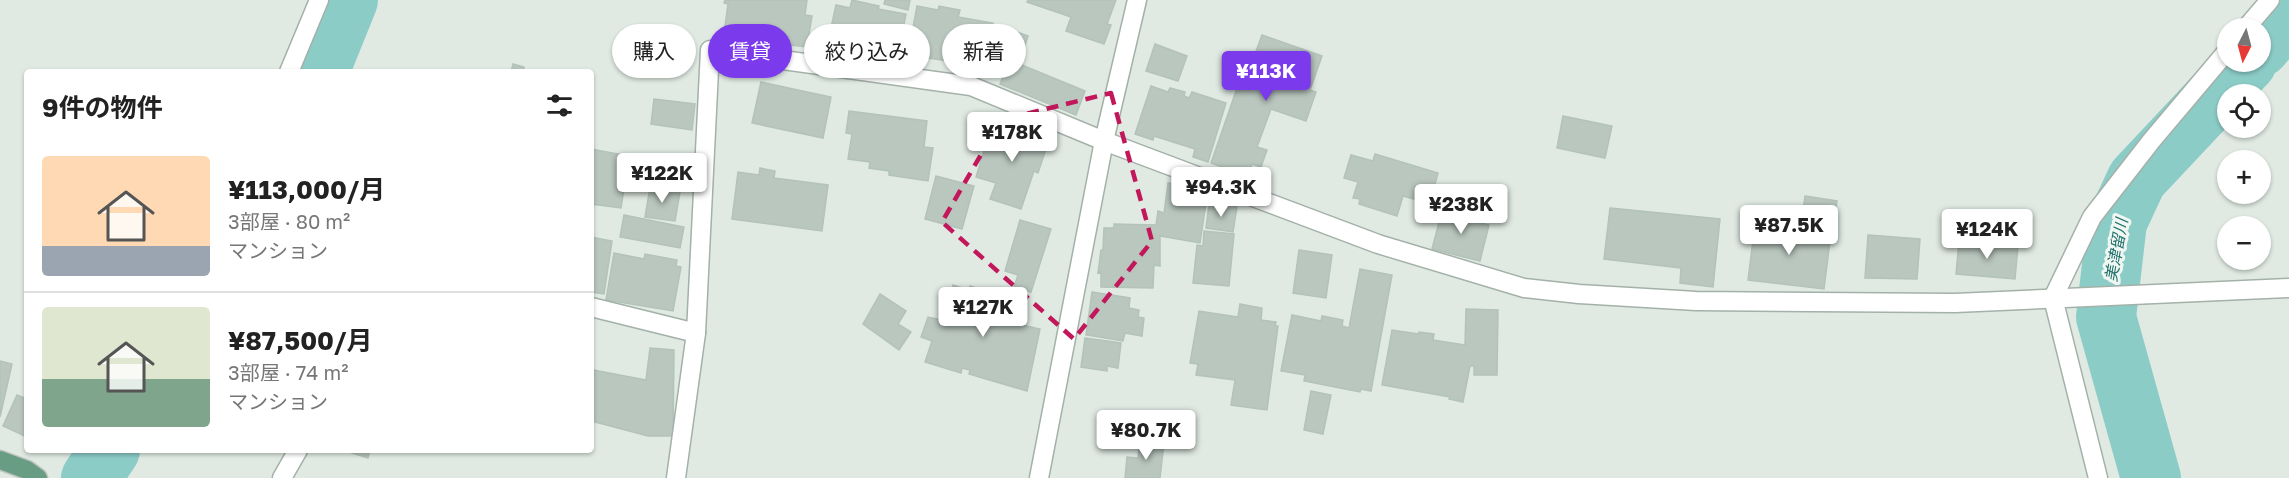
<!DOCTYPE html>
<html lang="ja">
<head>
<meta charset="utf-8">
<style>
  body { margin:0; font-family:"Golos Text","Noto Sans JP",sans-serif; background:#f2f2f2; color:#222; height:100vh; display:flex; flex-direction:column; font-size:22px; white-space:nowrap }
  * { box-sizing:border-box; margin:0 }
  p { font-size:20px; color:#767676 }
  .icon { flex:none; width:33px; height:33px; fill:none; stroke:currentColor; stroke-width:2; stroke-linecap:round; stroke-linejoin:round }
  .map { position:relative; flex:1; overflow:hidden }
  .details { position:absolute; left:24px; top:69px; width:570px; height:384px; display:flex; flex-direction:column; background:#fff; border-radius:6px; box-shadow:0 2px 4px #0004 }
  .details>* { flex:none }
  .guide { position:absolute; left:612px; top:24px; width:570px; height:54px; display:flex; gap:12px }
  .needle { width:39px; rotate:186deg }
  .controls { position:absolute; left:2217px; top:18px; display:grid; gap:12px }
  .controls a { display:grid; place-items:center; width:54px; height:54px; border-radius:50%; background:#fff; box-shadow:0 2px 4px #0004; font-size:30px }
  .price { position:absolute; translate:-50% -51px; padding:0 14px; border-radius:6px; background:#fff; color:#222; font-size:20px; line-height:39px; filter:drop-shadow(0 2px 3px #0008) }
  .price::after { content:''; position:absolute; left:50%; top:36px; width:18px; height:14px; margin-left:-9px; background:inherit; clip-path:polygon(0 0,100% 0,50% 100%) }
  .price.on { background:#7c3aed; color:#fff }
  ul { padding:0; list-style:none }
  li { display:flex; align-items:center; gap:18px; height:150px; padding:0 18px }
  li+li { border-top:2px solid #e0e0e0 }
  li span { display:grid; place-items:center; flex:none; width:168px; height:120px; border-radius:6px; color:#555 }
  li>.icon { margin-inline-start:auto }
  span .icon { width:72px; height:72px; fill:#fffc; stroke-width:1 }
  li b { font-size:26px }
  h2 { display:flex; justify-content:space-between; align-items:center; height:72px; padding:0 18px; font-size:26px }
  .pill { padding:0 21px; border-radius:27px; background:#fff; box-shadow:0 2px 4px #0004; font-size:21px; line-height:54px }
  .pill.on { background:#7c3aed; color:#fff }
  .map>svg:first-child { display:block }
</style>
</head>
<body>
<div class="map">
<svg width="2289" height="478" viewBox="0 0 2289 478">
  <rect width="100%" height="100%" fill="#e0eae3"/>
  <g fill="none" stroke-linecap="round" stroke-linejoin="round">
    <g stroke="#8cccc7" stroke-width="60">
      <path d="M2260,47L2289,13"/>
      <path d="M319,72L348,0"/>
      <path d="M91,478L110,450"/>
      <path d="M2151,478L2106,317L2117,222L2137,179L2247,62"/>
    </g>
  </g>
  <g fill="#b9c7bf" stroke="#b3c3b9" stroke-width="1.5">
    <path d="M725,0H807L805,15L812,16L807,47L781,44L783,32L750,27L748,37L735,35L736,28L725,26L728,4L724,3Z"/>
    <path d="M852,0L879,6L878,9L906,14L898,53L848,42L846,50L830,49L827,46L836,5L850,8Z"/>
    <path d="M885,0H910L908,10L884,4Z"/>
    <path d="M1028,0H1116L1107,24L1111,25L1104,44L1066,31L1071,17L1027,2Z"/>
    <path d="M917,6L938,10L939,6L960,10L958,17L993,23L988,46L993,47L991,58L985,57L983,69H980V73L966,71L967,64L908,55Z"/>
    <path d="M1017,32L1028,36L1024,49L1012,44Z"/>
    <path d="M1262,35L1322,56L1310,90L1316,92L1306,121L1271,109L1257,147L1267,150L1261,167L1252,164L1248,176L1211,163L1237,88L1242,90Z"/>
    <path d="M1155,44L1187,56L1178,81L1146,71Z"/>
    <path d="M1010,60L1085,91L1076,115L1000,84Z"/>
    <path d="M513,64L524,67L523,72H511Z"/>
    <path d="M761,82L831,97L823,138L752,123Z"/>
    <path d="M1151,86L1168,92L1170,88L1185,92L1184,96L1189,98L1192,92L1226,103L1208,162L1193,157L1195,149L1154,136L1153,140L1135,134Z"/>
    <path d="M654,99L695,104L692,130L651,124Z"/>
    <path d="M849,111L927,121L924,147L933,148L928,181L889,175V171L869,168L870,162L848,159L852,134L846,133Z"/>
    <path d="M1563,116L1612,126L1605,158L1557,148Z"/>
    <path d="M1017,122L1036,128L1033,138L1048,143L1038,173L1034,171L1021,209L990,199L996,183L976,177L991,128L1013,135Z"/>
    <path d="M591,149L629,156L621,208L591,204Z"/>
    <path d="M1375,154L1438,173L1432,195L1424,192L1421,201L1403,196L1397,216L1359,204L1360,199L1353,198L1358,182L1344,178L1351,155L1373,161Z"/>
    <path d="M760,168L775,171L774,178L828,185L822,231L732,219L738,172L759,175Z"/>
    <path d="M936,176L974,186L962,229L925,219Z"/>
    <path d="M1168,183L1208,190L1200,243L1160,236V266L1154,265L1153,288L1101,287V272L1098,273L1101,250H1103L1104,228H1114V224L1156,225L1158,211L1164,213Z"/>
    <path d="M650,187L680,192L675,221L645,217Z"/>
    <path d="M1805,196L1837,201L1833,229L1801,225Z"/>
    <path d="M1209,204L1237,207L1233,232L1206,228Z"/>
    <path d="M1443,207L1452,209L1451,214L1456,215V211L1486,218L1484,224L1489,225L1480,261L1432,249Z"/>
    <path d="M1610,208L1720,219L1713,287L1680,283L1681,268L1604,259Z"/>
    <path d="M624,215L684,227L680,248L620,237Z"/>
    <path d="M1020,220L1051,229L1031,292L1014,287L1018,275L1005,271Z"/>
    <path d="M1755,224L1831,233L1824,289L1748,280Z"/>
    <path d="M1204,231L1234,234L1229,286L1193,283L1197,245L1203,246Z"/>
    <path d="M1868,235L1920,239L1917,279L1865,278Z"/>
    <path d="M591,237L612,241L604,294L591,292Z"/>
    <path d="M1959,241L2018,246L2015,279L1956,274Z"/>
    <path d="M1299,250L1332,255L1326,298L1293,293Z"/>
    <path d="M614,253L644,259L645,254L677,260L676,266L681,267L673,311L606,300Z"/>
    <path d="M1360,269L1392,275L1371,391L1361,389L1360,392L1304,381L1305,375L1281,371L1292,315L1321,321L1322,316L1343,320L1342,326L1349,328Z"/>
    <path d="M953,285L969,290L970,286L1010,299L1009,302L1019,305L1016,315L1021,317L1018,324L1040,329L1027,391L969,374L970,370L962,368L961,373L925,362L932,341L921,337L928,317L942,320Z"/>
    <path d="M1092,292L1130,298L1129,308L1139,310L1138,317L1144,318L1142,336L1125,333L1123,341L1086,335Z"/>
    <path d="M880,294L906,311L898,324L911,332L899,350L863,324Z"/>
    <path d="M1240,304L1262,308L1261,320L1276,322L1275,326H1278L1267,410L1231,405L1235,380L1196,375L1198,364L1190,363L1199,311L1238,317Z"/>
    <path d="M1466,309L1498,310L1497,375H1474V366H1470L1463,402L1449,399L1450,397L1382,385L1392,330L1419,334V332L1434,334L1433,340L1465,345Z"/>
    <path d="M1085,338L1121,343L1118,368L1107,366V371L1081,367Z"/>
    <path d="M650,348L674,350L673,436H648L591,421V381L594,370L646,380Z"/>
    <path d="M0,361L12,364L0,417Z"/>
    <path d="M1311,391L1331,395L1323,434L1304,430Z"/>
    <path d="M17,395L27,399V437L3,426Z"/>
    <path d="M1140,440L1164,443L1160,478H1125L1127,457L1138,458Z"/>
    <path d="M343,450H370L368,458Z"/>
  </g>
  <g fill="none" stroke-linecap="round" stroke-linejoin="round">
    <defs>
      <path id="service" d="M696,333L710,50L971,86L1104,141"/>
      <g id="minor">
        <path d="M2246,28L2270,0"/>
        <path d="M289,72L319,0"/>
        <path d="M1104,141L1378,244L1524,288L1579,294L1696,301L1955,303L2289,288"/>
        <path d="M591,307L696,333L676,478"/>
        <path d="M282,478L298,450"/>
        <path d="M1039,478L1104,141L1137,0"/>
        <path d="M2098,478L2053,298L2092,217L2152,140L2228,50"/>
      </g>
      <path id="primary" d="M0,460L27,470L38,478"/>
    </defs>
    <use href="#service" stroke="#a3b1a9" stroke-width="21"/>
    <use href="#minor" stroke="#a3b1a9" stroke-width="21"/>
    <use href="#primary" stroke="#bdc4c0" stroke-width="21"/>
    <use href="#service" stroke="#fff" stroke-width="18"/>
    <use href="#minor" stroke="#fff" stroke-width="18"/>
    <use href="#primary" stroke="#689d83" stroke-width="18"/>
  </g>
  <path fill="none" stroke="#c2185b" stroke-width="4.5" stroke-dasharray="12 8" stroke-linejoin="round" d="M1111,93L1152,241L1074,339L942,222L1001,120Z"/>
  <g text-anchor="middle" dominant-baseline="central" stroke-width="6" stroke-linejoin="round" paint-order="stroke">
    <g font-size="16" font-style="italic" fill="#21716c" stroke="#f0f7f2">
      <text transform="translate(2116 250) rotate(-80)">美津留川</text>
    </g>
  </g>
</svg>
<div class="controls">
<a><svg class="needle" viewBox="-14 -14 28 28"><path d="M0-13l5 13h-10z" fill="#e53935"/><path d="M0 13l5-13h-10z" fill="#767676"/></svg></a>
<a><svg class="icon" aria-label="locate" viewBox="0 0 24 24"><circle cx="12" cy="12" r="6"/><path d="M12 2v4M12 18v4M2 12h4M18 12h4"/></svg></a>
<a>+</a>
<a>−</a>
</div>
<b class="price on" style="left:1266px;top:102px">¥113K</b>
<b class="price" style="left:1012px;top:163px">¥178K</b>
<b class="price" style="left:662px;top:204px">¥122K</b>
<b class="price" style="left:1221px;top:218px">¥94.3K</b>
<b class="price" style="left:1461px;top:235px">¥238K</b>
<b class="price" style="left:1789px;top:256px">¥87.5K</b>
<b class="price" style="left:1987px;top:260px">¥124K</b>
<b class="price" style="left:983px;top:338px">¥127K</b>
<b class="price" style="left:1146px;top:461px">¥80.7K</b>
<div class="guide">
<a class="pill">購入</a>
<a class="pill on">賃貸</a>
<a class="pill">絞り込み</a>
<a class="pill">新着</a>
</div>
<section class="details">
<h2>9件の物件<svg class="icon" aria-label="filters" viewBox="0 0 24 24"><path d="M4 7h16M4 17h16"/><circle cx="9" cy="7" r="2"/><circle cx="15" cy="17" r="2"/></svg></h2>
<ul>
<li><span style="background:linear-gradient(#ffd9b3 75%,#9aa5b1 0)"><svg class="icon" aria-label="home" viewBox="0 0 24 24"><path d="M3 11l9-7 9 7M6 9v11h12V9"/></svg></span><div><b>¥113,000/月</b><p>3部屋 · 80 m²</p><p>マンション</p></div></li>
<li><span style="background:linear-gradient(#dfe7d0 60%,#7fa58c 0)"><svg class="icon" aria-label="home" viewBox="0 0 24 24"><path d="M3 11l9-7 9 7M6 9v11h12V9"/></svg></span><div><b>¥87,500/月</b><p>3部屋 · 74 m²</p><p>マンション</p></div></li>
</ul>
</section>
</div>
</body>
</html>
